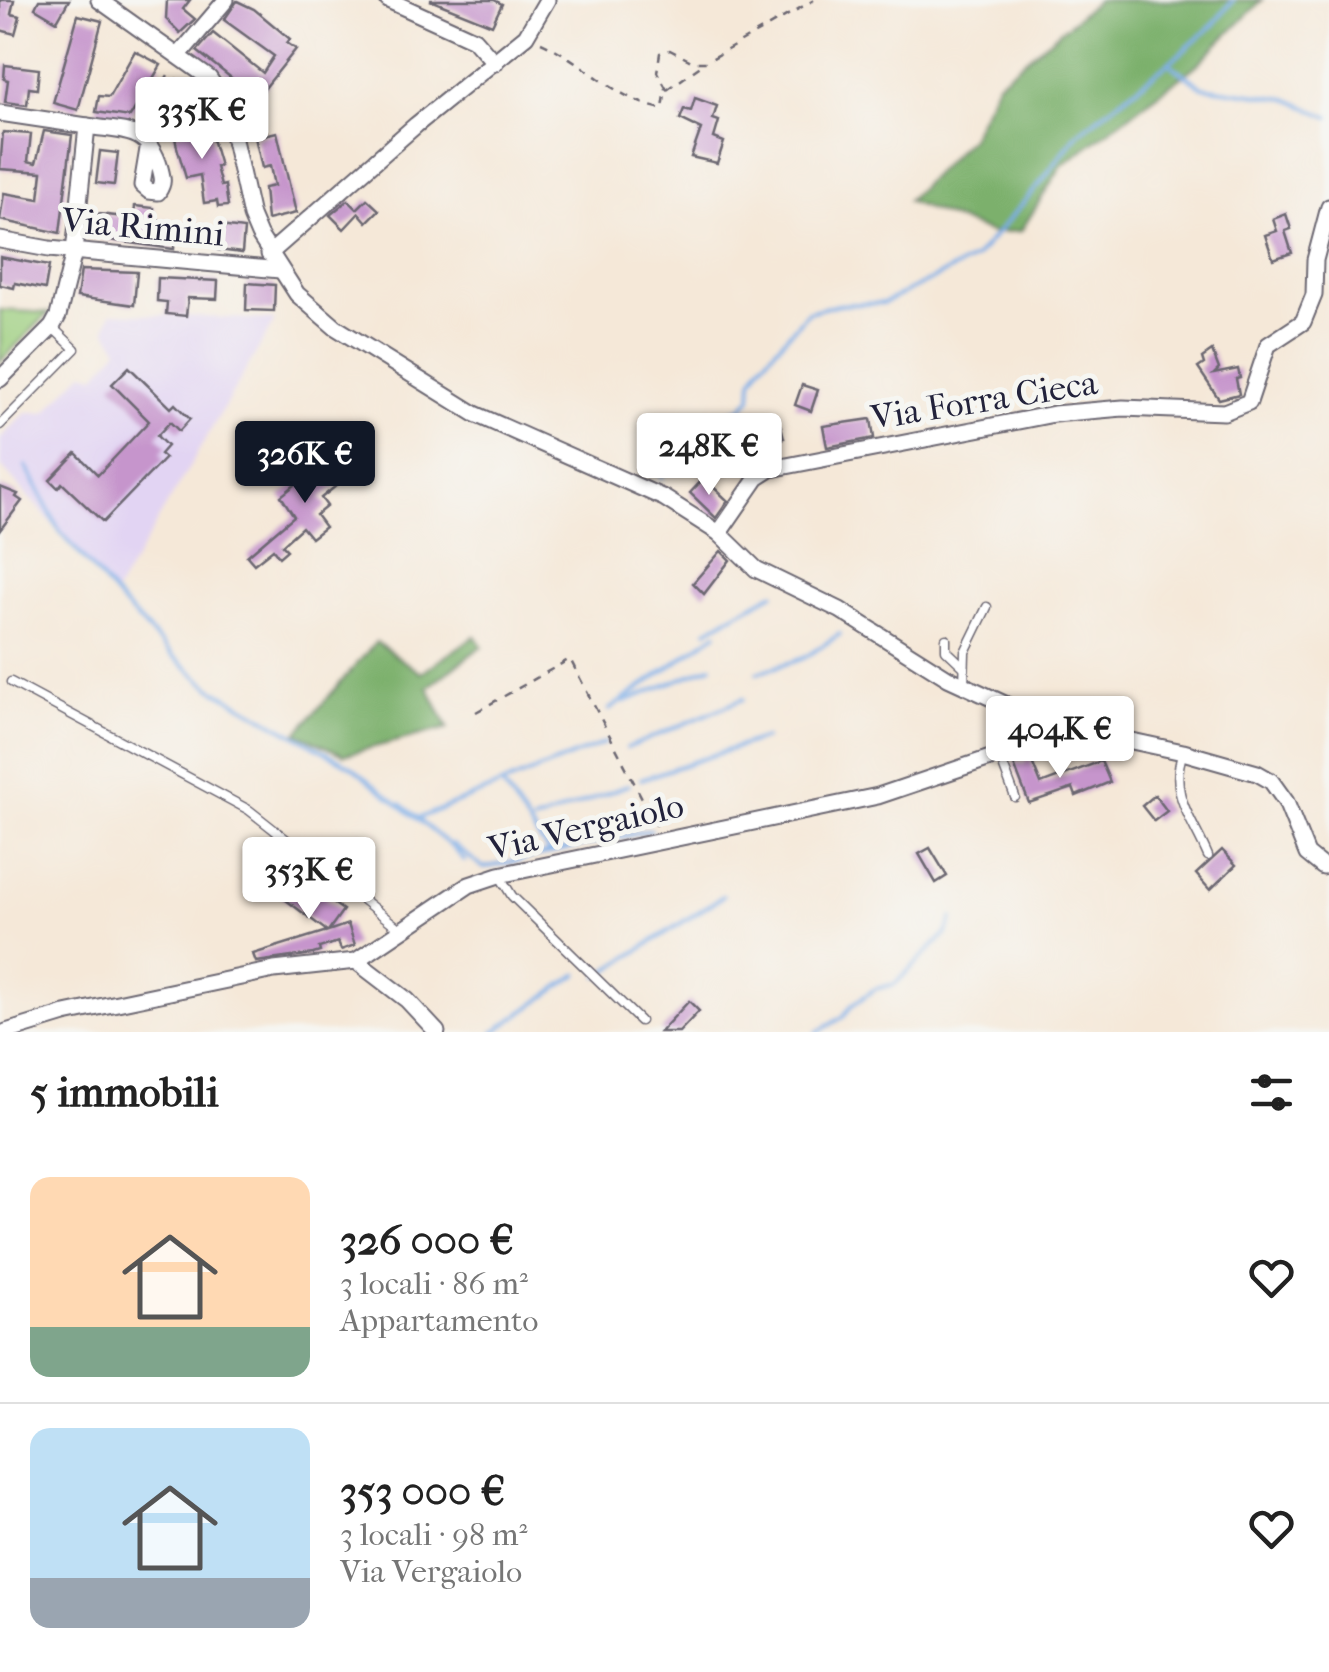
<!DOCTYPE html>
<html lang="it">
<head>
<meta charset="utf-8">
<style>
  body { margin:0; font-family:"IM FELL French Canon",serif; background:#f6f6f6; color:#222; height:100vh; display:flex; flex-direction:column; font-size:38px; white-space:nowrap }
  * { box-sizing:border-box; margin:0 }
  p { font-size:32px; color:#767676 }
  .icon { flex:none; width:55px; height:55px; fill:none; stroke:currentColor; stroke-width:2; stroke-linecap:round; stroke-linejoin:round }
  .map { position:relative; height:1032px; overflow:hidden }
  .side { display:flex; flex-direction:column; background:#fff; flex:1 }
  .side>* { flex:none }
  .price { position:absolute; translate:-50% -85px; padding:0 22px; border-radius:10px; background:#fff; color:#222; font-size:32px; line-height:65px; filter:drop-shadow(0 2px 5px #0008) }
  .price::after { content:''; position:absolute; left:50%; top:60px; width:30px; height:22px; margin-left:-15px; background:inherit; clip-path:polygon(0 0,100% 0,50% 100%) }
  .price.current { background:#111827; color:#fff }
  ul { padding:0; list-style:none }
  li { display:flex; align-items:center; gap:30px; height:250px; padding:0 30px }
  li+li { border-top:2px solid #e0e0e0 }
  li span { display:grid; place-items:center; flex:none; width:280px; height:200px; border-radius:20px; color:#555 }
  li>.icon { margin-inline-start:auto }
  span .icon { width:120px; height:120px; fill:#fffc; stroke-width:1 }
  li b { font-size:42px }
  h2 { display:flex; justify-content:space-between; align-items:center; height:120px; padding:0 30px; font-size:42px }
  .map>svg:first-child { display:block }
</style>
</head>
<body>
<div class="map">
<svg width="1329" height="1032" viewBox="0 0 1329 1032">
  <rect width="100%" height="100%" fill="#f6f6f2"/>
  <filter id="ink" filterUnits="userSpaceOnUse"><feTurbulence type="fractalNoise" baseFrequency=".01" numOctaves="2"/><feDisplacementMap in="SourceGraphic" scale="20" xChannelSelector="R" yChannelSelector="G"/><feConvolveMatrix kernelMatrix="1 2 1 2 8 2 1 2 1" color-interpolation-filters="sRGB"/></filter>
  <filter id="wash" filterUnits="userSpaceOnUse"><feTurbulence type="fractalNoise" baseFrequency=".0048" numOctaves="4" result="noise"/><feDisplacementMap in="SourceGraphic" scale="40" xChannelSelector="R" yChannelSelector="G"/><feGaussianBlur stdDeviation="2.25" result="paint"/><feColorMatrix in="noise" values="0 0 0 0 0 0 0 0 0 0 0 0 0 0 0 0 0 1.4 0 .05"/><feComposite in="paint" operator="in"/></filter>
  <g filter="url(#wash)">
    <rect width="100%" height="100%" fill="#f5e8d8"/>
    <path fill="#e2d4f3" d="M111,313L275,320L115,594L0,465V439L27,412L45,413L84,372L96,375L119,349L106,330Z"/>
    <path fill="#9bcd7d" stroke="#5e785c" stroke-width="2.5" d="M0,310L49,313L0,362Z"/>
    <g fill="#7cb06c" stroke="#4f6954" stroke-width="2.5">
      <path d="M1098,0H1262L1197,65L1062,165L1021,231L991,233L907,201L970,138L998,82Z"/>
      <path d="M475,636L482,646L428,687L448,728L344,755L297,733L376,642L421,673Z"/>
    </g>
    <g fill="none" stroke-linecap="round" stroke-linejoin="round">
      <g stroke="#7cade7" stroke-width="4">
        <path d="M1168,63L1203,87L1287,99L1329,117"/>
        <path d="M26,466L59,530L119,600L173,656L211,688L352,767L452,847L465,861"/>
        <path d="M661,478L681,434L741,408L751,398L752,380L761,365L808,312L835,305L884,303L975,258L1038,186L1078,133L1180,54L1213,25L1233,0"/>
        <path d="M707,630L774,593"/>
        <path d="M757,673L804,658L840,634"/>
        <path d="M624,702L712,666"/>
        <path d="M609,710L717,633"/>
        <path d="M627,748L743,699"/>
        <path d="M641,779L765,738"/>
        <path d="M502,785L549,853"/>
        <path d="M401,804L421,820"/>
        <path d="M419,818L605,743"/>
        <path d="M534,822L628,785"/>
        <path d="M452,844L484,868L651,830"/>
        <path d="M599,976L723,896"/>
        <path d="M494,1032L578,974"/>
        <path d="M817,1032L843,1017L852,1005L875,989L895,984L947,933L953,918"/>
      </g>
    </g>
    <g id="blocks">
      <g fill="#c695cc">
        <path d="M0,0H14L11,14L20,16L15,34L0,30Z"/>
        <path d="M39,0H69L57,21L35,8Z"/>
        <path d="M167,0H190L183,9L195,19L180,33L166,19Z"/>
        <path d="M430,0H494L502,4L492,25Z"/>
        <path d="M237,1L254,9L290,39L287,43L296,49L257,98L197,51L213,33L263,73L274,56L224,20Z"/>
        <path d="M78,15L102,21L78,110L53,103Z"/>
        <path d="M135,51L161,65L130,117L96,112L99,96L109,97Z"/>
        <path d="M5,65L39,69L37,89L29,88L27,105L5,102L8,80L4,79Z"/>
        <path d="M177,79L196,91L195,94L203,99L197,108L170,92Z"/>
        <path d="M695,98L717,106L713,119L719,121L714,138L724,142L717,163L691,157L701,129L680,119L684,109L691,111Z"/>
        <path d="M208,125L220,166L216,167L221,186L225,185L228,206L218,207L217,201L204,203L200,175L186,178L177,147L174,133Z"/>
        <path d="M44,131L72,135L60,233L0,220L4,193L39,199L42,172L0,169L3,132L31,134L28,161L36,163Z"/>
        <path d="M277,132L296,213L267,220L264,188L274,186L270,166L262,168L255,137Z"/>
        <path d="M100,151L118,153L114,185L96,183Z"/>
        <path d="M367,199L379,210L367,222L359,213L344,229L330,215L348,200L357,209Z"/>
        <path d="M135,206L154,208L153,220L206,225L205,234L175,232L174,249L87,237L89,213L134,218Z"/>
        <path d="M1286,214L1291,229L1285,231L1292,253L1273,259L1265,235L1277,231L1273,219Z"/>
        <path d="M220,226L244,229L242,253L218,250Z"/>
        <path d="M0,257L49,266L45,289L15,283L14,288L0,285Z"/>
        <path d="M81,270L137,272L134,305L77,297Z"/>
        <path d="M158,278L218,281L217,299L188,298L186,316L166,314L167,302L157,301Z"/>
        <path d="M247,283L275,285L274,311L246,310Z"/>
        <path d="M1212,351L1219,369L1214,374L1238,369L1240,378L1236,379L1239,394L1219,399L1198,368L1204,364L1202,358Z"/>
        <path d="M129,367L171,408L175,404L190,419L179,431L170,422L157,436L167,446L160,454L165,458L103,522L62,483L58,488L50,480L76,453L98,475L149,421L112,384Z"/>
        <path d="M802,385L818,390L811,411L795,405Z"/>
        <path d="M871,419L874,438L827,447L823,426Z"/>
        <path d="M756,424L759,435L758,430L781,426L784,438L778,439L781,456L763,461L759,436L740,441L737,429Z"/>
        <path d="M335,453L351,474L321,498L327,506L316,515L325,527L311,538L302,527L282,545L287,550L279,557L273,549L254,564L247,556L294,516L281,496Z"/>
        <path d="M704,478L728,501L716,518L690,493Z"/>
        <path d="M0,487L18,494L16,497L22,501L0,530Z"/>
        <path d="M721,551L730,560L704,594L693,583Z"/>
        <path d="M1030,757L1041,784L1101,761L1110,782L1076,796L1073,788L1029,803L1013,762H1024Z"/>
        <path d="M1155,795L1167,811L1154,821L1142,806Z"/>
        <path d="M930,848L947,876L936,883L919,854Z"/>
        <path d="M1222,850L1236,865L1210,890L1196,874Z"/>
        <path d="M286,874L311,891L316,885L329,894L326,898L343,910L328,931L348,924L355,945L341,950L338,942L319,948L320,952L313,954L256,962L253,954L327,931L274,891Z"/>
        <path d="M689,1001L699,1011L679,1032H660Z"/>
      </g>
    </g>
  </g>
  <g filter="url(#ink)">
    <use href="#blocks" fill-opacity="0" stroke="#6c6772" stroke-width="2.5"/>
    <g fill="none" stroke-linecap="round" stroke-linejoin="round">
      <defs>
        <g id="lane">
          <path d="M0,425L75,349L52,327"/>
          <path d="M946,639V650L964,667"/>
          <path d="M11,682L249,810L400,929"/>
          <path d="M964,686L965,652L987,607"/>
          <path d="M1083,731L1090,755"/>
          <path d="M1183,752C1168,794 1192,818 1208,856"/>
          <path d="M1000,757L1015,797"/>
          <path d="M499,875L512,896L640,1021"/>
        </g>
        <g id="street">
          <path d="M99,0L209,78L226,104L251,216L259,235L297,294L335,327L475,414L664,498L719,533L756,569L840,610L948,678L1022,712L1076,729L1183,752L1257,773L1271,781L1286,802L1307,854L1323,867L1329,866"/>
          <path d="M388,0L474,39L495,63"/>
          <path d="M179,55L226,0"/>
          <path d="M0,113L87,126L74,252L58,316L52,327L0,379"/>
          <path d="M87,126C124,132 148,127 160,168C163,179 164,183 158,192L149,191L142,185L149,143"/>
          <path d="M0,240L49,249L280,270"/>
          <path d="M269,254L416,125L526,36L547,0"/>
          <path d="M719,533L757,478L771,469L1054,414L1123,408L1224,412L1249,402L1268,345L1303,322L1314,295L1315,260L1329,207"/>
          <path d="M1021,751L1028,732L1022,712"/>
          <path d="M356,961L407,1000L437,1032"/>
          <path d="M6,1032L65,1014L274,970L356,961L469,885L499,875L878,796L1076,729"/>
        </g>
      </defs>
      <use href="#lane" stroke="#6c6772" stroke-width="11"/>
      <use href="#street" stroke="#6c6772" stroke-width="19"/>
      <g stroke="#6c6772" stroke-width="2.5" stroke-dasharray="8 8" stroke-linecap="butt">
        <path d="M541,42C582,60 618,102 663,109L666,88L657,72L660,53L670,50L693,62H706L814,0"/>
        <path d="M667,90L706,62"/>
        <path d="M139,123L171,70"/>
        <path d="M476,712L570,659L658,829"/>
      </g>
      <use href="#lane" stroke="#fff" stroke-width="8"/>
      <use href="#street" stroke="#fff" stroke-width="15"/>
    </g>
  </g>
  <g text-anchor="middle" dominant-baseline="central" stroke-width="10" stroke-linejoin="round" paint-order="stroke">
    <g font-size="35" fill="#22223b" stroke="#f6f6f2">
      <text transform="translate(143 227) rotate(5)">Via Rimini</text>
      <text transform="translate(984 400) rotate(-9)">Via Forra Cieca</text>
      <text transform="translate(586 827) rotate(-13)">Via Vergaiolo</text>
    </g>
  </g>
</svg>
<b class="price" style="left:202px;top:162px">335K €</b>
<b class="price" style="left:709px;top:498px">248K €</b>
<b class="price current" style="left:305px;top:506px">326K €</b>
<b class="price" style="left:1060px;top:781px">404K €</b>
<b class="price" style="left:309px;top:922px">353K €</b>
</div>
<section class="side">
<h2>5 immobili<svg class="icon" aria-label="filters" viewBox="0 0 24 24"><path d="M4 7h16M4 17h16"/><circle cx="9" cy="7" r="2"/><circle cx="15" cy="17" r="2"/></svg></h2>
<ul>
<li><span style="background:linear-gradient(#ffd9b3 75%,#7fa58c 0)"><svg class="icon" aria-label="home" viewBox="0 0 24 24"><path d="M3 11l9-7 9 7M6 9v11h12V9"/></svg></span><div><b>326 000 €</b><p>3 locali · 86 m²</p><p>Appartamento</p></div><svg class="icon" aria-label="heart" viewBox="0 0 24 24"><path d="M12 20l-8-8c-3-5 5-10 8-4 3-6 11-1 8 4z"/></svg></li>
<li><span style="background:linear-gradient(#bfe0f5 75%,#9aa5b1 0)"><svg class="icon" aria-label="home" viewBox="0 0 24 24"><path d="M3 11l9-7 9 7M6 9v11h12V9"/></svg></span><div><b>353 000 €</b><p>3 locali · 98 m²</p><p>Via Vergaiolo</p></div><svg class="icon" aria-label="heart" viewBox="0 0 24 24"><path d="M12 20l-8-8c-3-5 5-10 8-4 3-6 11-1 8 4z"/></svg></li>
</ul>
</section>
</body>
</html>
